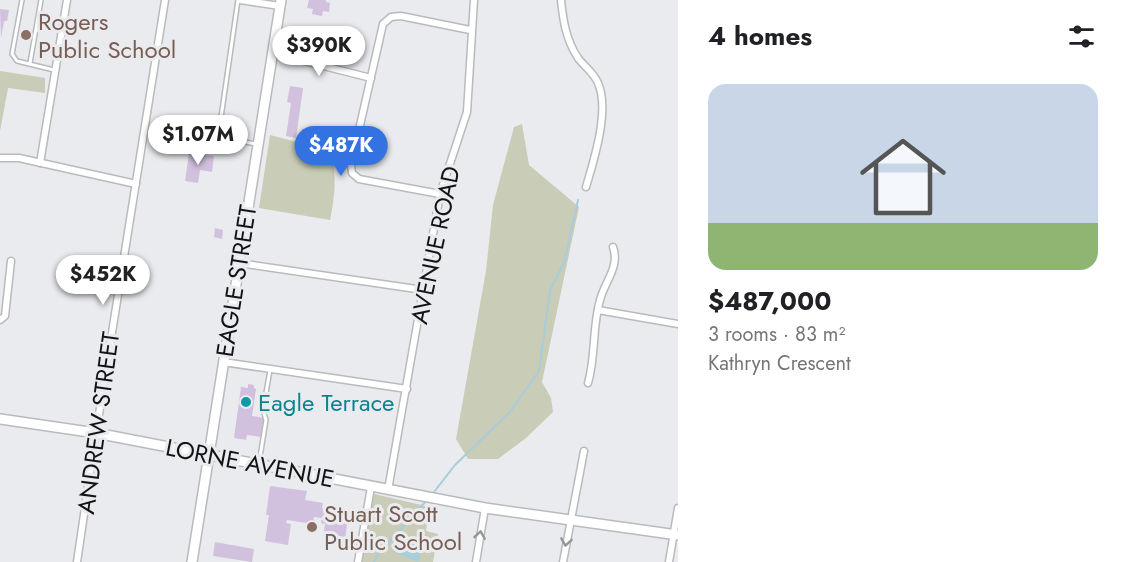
<!DOCTYPE html>
<html lang="en">
<head>
<meta charset="utf-8">
<style>
  body { margin:0; font-family:Jost,sans-serif; background:#f6f6f6; color:#202124; height:100vh; display:flex; flex-direction:column; font-size:22px; white-space:nowrap }
  * { box-sizing:border-box; margin:0 }
  p { font-size:20px; color:#757577 }
  .icon { flex:none; width:33px; height:33px; fill:none; stroke:currentColor; stroke-width:2; stroke-linecap:round; stroke-linejoin:round }
  .map { position:relative; flex:1; overflow:hidden }
  .panel { display:flex; flex-direction:column; background:#fff; width:450px }
  .panel>* { flex:none }
  .price { position:absolute; translate:-50% -51px; padding:0 14px; border-radius:21px; background:#fff; color:#222; font-size:20px; line-height:39px; filter:drop-shadow(0 2px 3px #0008) }
  .price::after { content:''; position:absolute; left:50%; top:36px; width:18px; height:14px; margin-left:-9px; background:inherit; clip-path:polygon(0 0,100% 0,50% 100%) }
  .price.active { background:#3372e0; color:#fff }
  ul { padding:0; list-style:none }
  li { display:grid; align-content:center; gap:12px; height:318px; padding:0 30px }
  li span { display:grid; place-items:center; height:186px; border-radius:18px; color:#555 }
  li>.icon { margin-inline-start:auto }
  span .icon { width:108px; height:108px; fill:#fffc; stroke-width:1 }
  li b { font-size:26px }
  h2 { display:flex; justify-content:space-between; align-items:center; height:72px; padding:0 30px; font-size:26px }
  main { display:flex; flex:1; min-height:0 }
  .map>svg:first-child { display:block }
</style>
</head>
<body>
<main>
<div class="map">
<svg width="678" height="562" viewBox="0 0 678 562">
  <rect width="100%" height="100%" fill="#e9ebee"/>
  <g fill="#c9ccb6">
    <path d="M0,71L45,78V93L8,88L0,131Z"/>
    <path d="M522,124L529,165L579,207L542,382L551,398L553,412L526,438L498,459H468L456,439L486,271L493,205L514,127Z"/>
    <path d="M270,135L331,151C337,177 335,194 330,220L259,208Z"/>
    <path d="M370,493L430,507L426,531L438,534L433,562H357Z"/>
  </g>
  <path fill="#a8cddb" d="M407,539H413L420,545V555L418,562L393,552L403,540Z"/>
  <g fill="none" stroke-linecap="round" stroke-linejoin="round">
    <g stroke="#a8cddb" stroke-width="2">
      <path d="M434,492L455,465L510,412L539,371L550,290L564,263L578,200"/>
      <path d="M374,562L379,553L425,502"/>
    </g>
  </g>
  <g fill="#d2c1de">
    <path d="M309,0H326V2L330,3L329,12L323,11L322,16L312,14L313,9L307,8Z"/>
    <path d="M0,9L9,10L7,21H4L1,38Z"/>
    <path d="M290,86L303,88L296,138L286,136L291,103L287,102Z"/>
    <path d="M189,153L214,156L212,172L200,170L198,183L185,181Z"/>
    <path d="M215,228L223,230L222,239L214,237Z"/>
    <path d="M248,384L254,385V388L256,389L252,416L265,418L262,437L247,435L246,440L234,438L241,387L248,388Z"/>
    <path d="M270,486L307,491L305,500L323,503L322,508L342,512L341,515L348,516L345,540L323,537L325,524L321,523L322,518L314,517L313,524L287,520L286,523L291,524L288,545L265,541L269,515H266Z"/>
    <path d="M215,542L254,549L252,562L213,556Z"/>
  </g>
  <g fill="none" stroke-linecap="round" stroke-linejoin="round">
    <defs>
      <g id="lane">
        <path d="M22,0L12,54L17,61L54,70"/>
        <path d="M238,0L219,131L225,138L256,144"/>
        <path d="M30,63L41,0"/>
        <path d="M259,463L266,420L263,410L270,370"/>
      </g>
      <g id="street">
        <path d="M240,0L280,6"/>
        <path d="M561,0C563,20 566,40 578,58C584,66 594,73 598,83C610,110 594,160 586,187"/>
        <path d="M272,53L371,78"/>
        <path d="M0,158H19L136,184"/>
        <path d="M40,163L67,0"/>
        <path d="M440,194L359,179L352,173L351,165L383,24L391,17L401,16L470,30"/>
        <path d="M239,263L423,290"/>
        <path d="M598,310L678,324"/>
        <path d="M0,320L5,316L11,261"/>
        <path d="M223,362L407,389"/>
        <path d="M588,383C596,356 592,327 600,300C605,281 620,267 613,247"/>
        <path d="M388,490L440,194L467,112L474,0"/>
        <path d="M77,562L96,433L165,0"/>
        <path d="M358,562L371,487"/>
        <path d="M476,562L485,508"/>
        <path d="M563,562L584,451"/>
        <path d="M669,562L678,508"/>
      </g>
      <g id="secondary">
        <path d="M0,419L96,433L485,508L678,535"/>
        <path d="M192,562L281,0"/>
      </g>
    </defs>
    <use href="#lane" stroke="#b8babc" stroke-width="6"/>
    <use href="#street" stroke="#b8babc" stroke-width="9"/>
    <use href="#secondary" stroke="#b8babc" stroke-width="12"/>
    <use href="#lane" stroke="#fff" stroke-width="3"/>
    <use href="#street" stroke="#fff" stroke-width="6"/>
    <use href="#secondary" stroke="#fff" stroke-width="9"/>
  </g>
  <defs><path id="oneway-chevron" d="M-2-3.5L2.5 0L-2 3.5" fill="none" stroke-width="1.6" stroke-linecap="round" stroke-linejoin="round" transform="scale(1.5)"/></defs>
  <g stroke="#949595">
    <use href="#oneway-chevron" transform="translate(480 535) rotate(-81)"/>
    <use href="#oneway-chevron" transform="translate(566 542) rotate(99)"/>
  </g>
  <g fill="#8d6e63" stroke="#e9ebee" stroke-width="2">
    <circle cx="26" cy="35" r="6"/>
    <circle cx="312" cy="527" r="6"/>
  </g>
  <circle fill="#0f9aa8" stroke="#e9ebee" stroke-width="2" cx="246" cy="402" r="6"/>
  <g text-anchor="middle" dominant-baseline="central" stroke-width="6" stroke-linejoin="round" paint-order="stroke">
    <g font-size="24" fill="#785e54" stroke="#e9ebee" text-anchor="start">
      <text x="38" y="21">Rogers<tspan x="38" dy="28">Public School</tspan></text>
      <text x="324" y="513">Stuart Scott<tspan x="324" dy="28">Public School</tspan></text>
    </g>
    <g font-size="24" fill="#121313" stroke="#e9ebee">
      <text transform="translate(435 245) rotate(-78)">AVENUE ROAD</text>
      <text transform="translate(236 281) rotate(-81)">EAGLE STREET</text>
      <text transform="translate(98 423) rotate(-82)">ANDREW STREET</text>
      <text transform="translate(250 463) rotate(11)">LORNE AVENUE</text>
    </g>
    <g font-size="24" fill="#0d838f" stroke="#e9ebee" text-anchor="start">
      <text x="258" y="402">Eagle Terrace</text>
    </g>
  </g>
</svg>
<b class="price" style="left:319px;top:77px">$390K</b>
<b class="price" style="left:198px;top:166px">$1.07M</b>
<b class="price active" style="left:341px;top:177px">$487K</b>
<b class="price" style="left:103px;top:306px">$452K</b>
</div>
<section class="panel">
<h2>4 homes<svg class="icon" aria-label="filters" viewBox="0 0 24 24"><path d="M4 7h16M4 17h16"/><circle cx="9" cy="7" r="2"/><circle cx="15" cy="17" r="2"/></svg></h2>
<ul>
<li><span style="background:linear-gradient(#c9d6e8 75%,#8fb573 0)"><svg class="icon" aria-label="home" viewBox="0 0 24 24"><path d="M3 11l9-7 9 7M6 9v11h12V9"/></svg></span><div><b>$487,000</b><p>3 rooms · 83 m²</p><p>Kathryn Crescent</p></div></li>
</ul>
</section>
</main>
</body>
</html>
